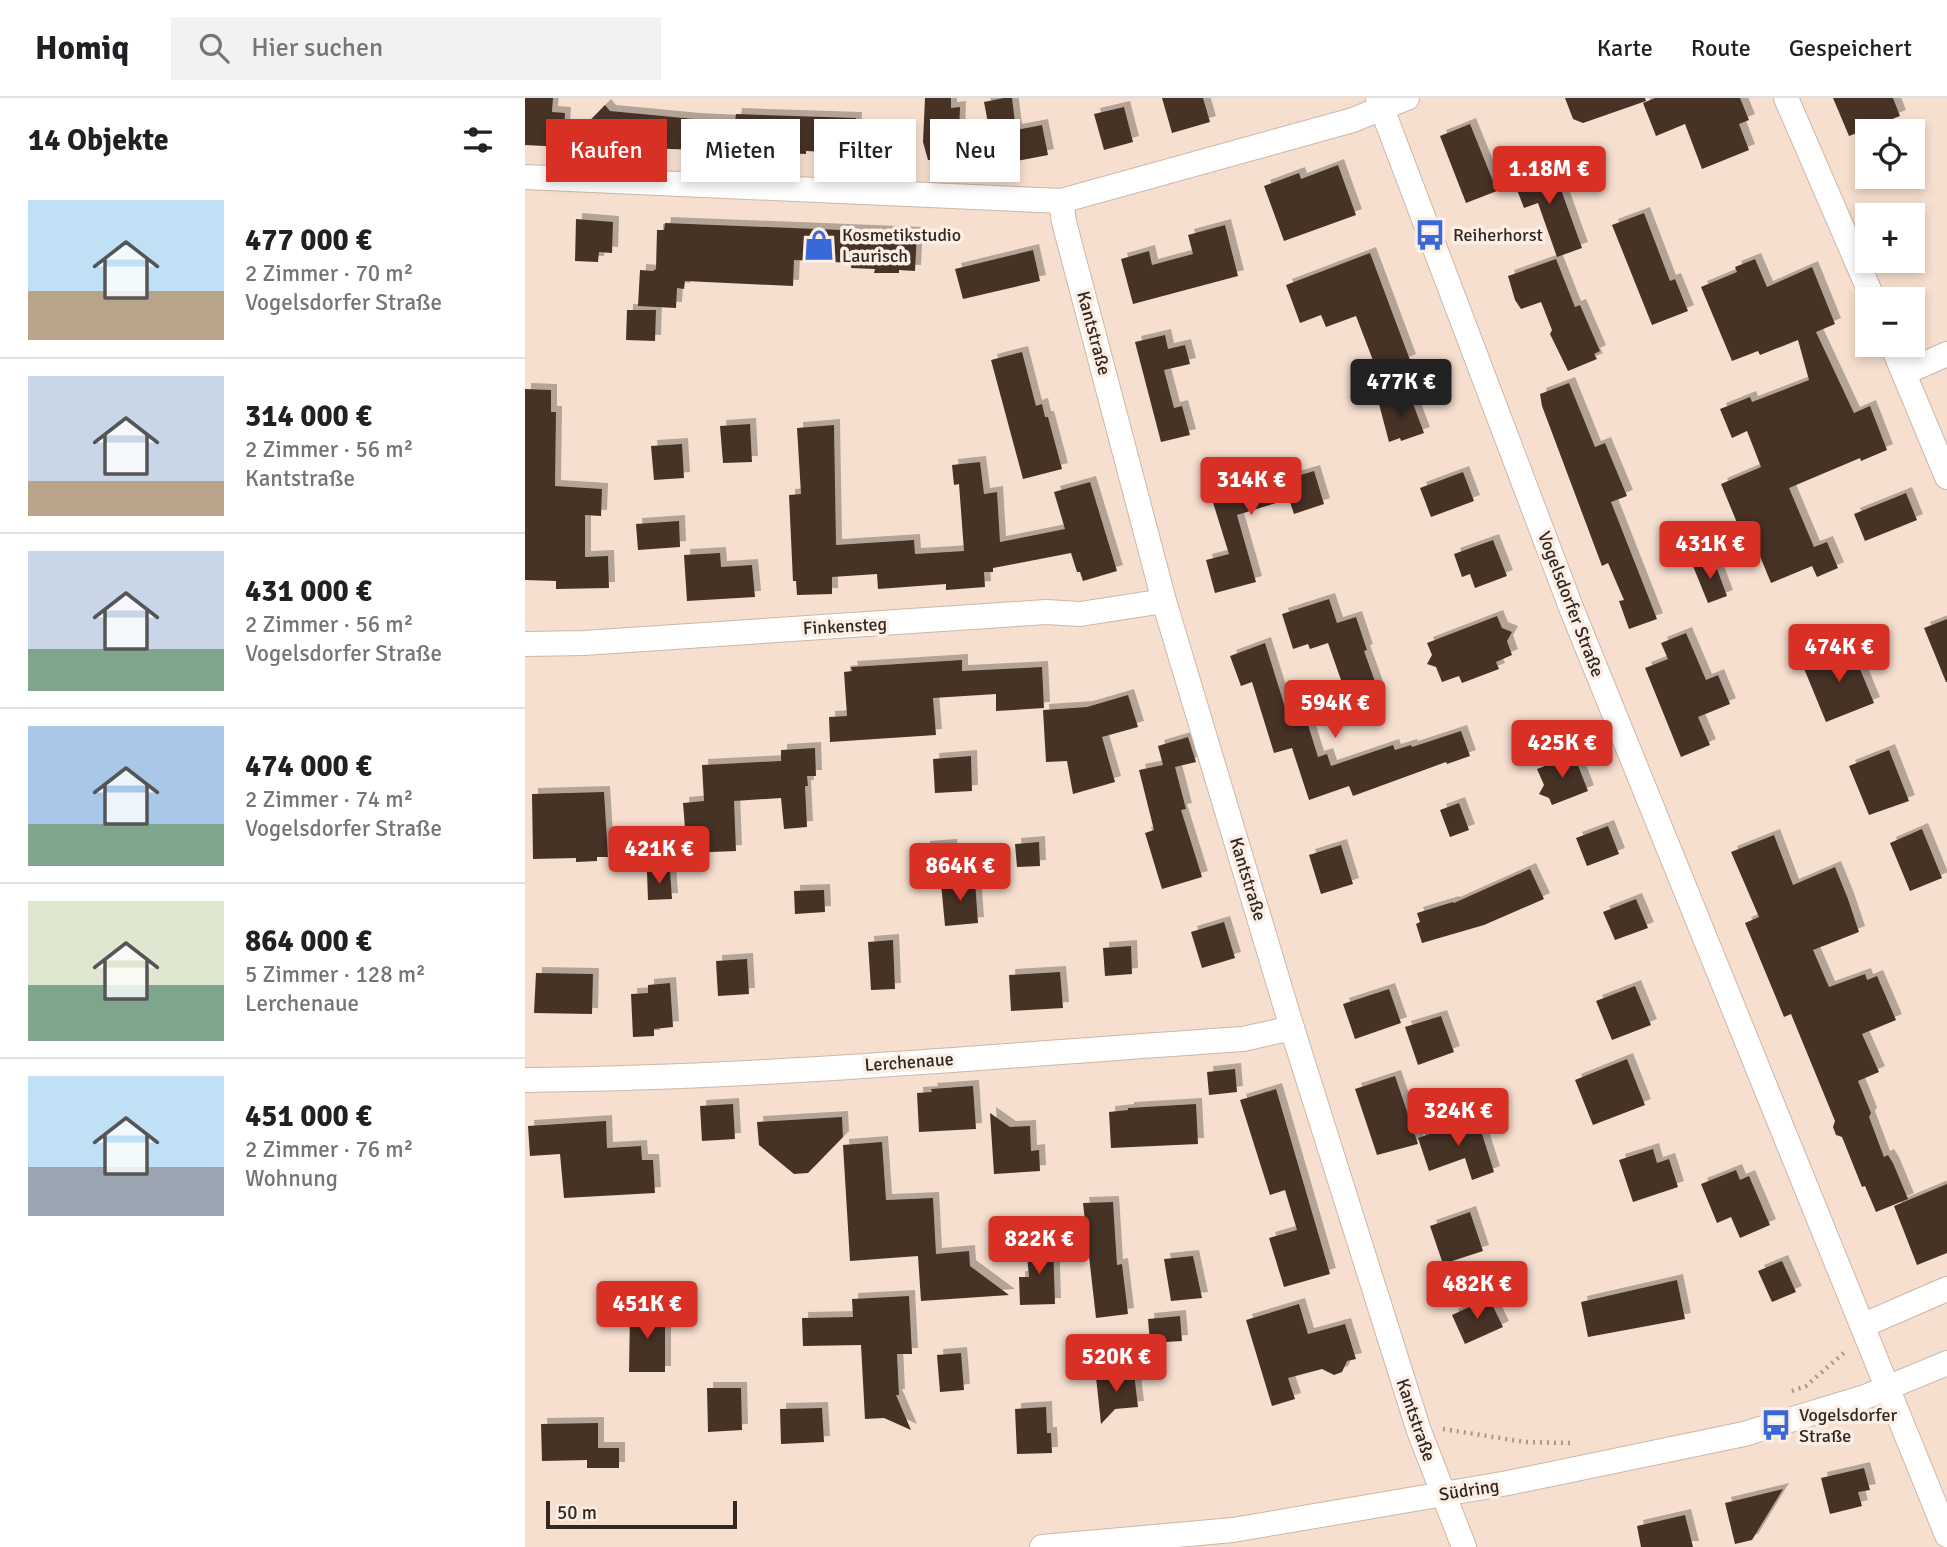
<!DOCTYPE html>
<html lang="de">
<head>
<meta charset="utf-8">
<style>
  body { margin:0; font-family:Signika,sans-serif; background:#f2f2f2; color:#202124; height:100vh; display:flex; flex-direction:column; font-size:26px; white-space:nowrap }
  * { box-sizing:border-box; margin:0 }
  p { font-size:23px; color:#757577 }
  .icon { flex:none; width:38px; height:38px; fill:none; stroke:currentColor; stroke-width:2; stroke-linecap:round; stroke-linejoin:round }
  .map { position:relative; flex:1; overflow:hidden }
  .sheet { display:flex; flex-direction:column; background:#fff; width:525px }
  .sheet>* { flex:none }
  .top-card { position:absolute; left:21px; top:21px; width:665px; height:63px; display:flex; gap:14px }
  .tools { position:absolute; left:1330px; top:21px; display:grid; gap:14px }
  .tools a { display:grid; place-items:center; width:70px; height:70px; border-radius:0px; background:#fff; box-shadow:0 4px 10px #0003; font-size:35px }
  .scale { position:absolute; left:21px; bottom:18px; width:191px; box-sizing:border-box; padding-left:7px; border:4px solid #312822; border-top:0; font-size:19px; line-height:24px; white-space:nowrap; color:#312822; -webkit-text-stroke:5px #fceee5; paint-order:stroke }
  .price { position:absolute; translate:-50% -60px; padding:0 16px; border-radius:7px; background:#d93025; color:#fff; font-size:23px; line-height:46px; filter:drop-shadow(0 2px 4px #0008) }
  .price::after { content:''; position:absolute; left:50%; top:42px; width:21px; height:16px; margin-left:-10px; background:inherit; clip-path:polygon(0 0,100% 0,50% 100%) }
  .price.current { background:#222; color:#fff }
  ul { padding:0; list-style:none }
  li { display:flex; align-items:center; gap:21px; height:175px; padding:0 28px }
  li+li { border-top:2px solid #e0e0e0 }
  li span { display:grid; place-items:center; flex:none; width:196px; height:140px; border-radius:0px; color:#555 }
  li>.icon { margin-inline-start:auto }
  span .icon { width:84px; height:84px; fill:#fffc; stroke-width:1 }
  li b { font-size:30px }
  h2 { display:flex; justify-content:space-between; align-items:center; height:84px; padding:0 28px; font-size:30px }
  .tag { padding:0 24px; border-radius:0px; background:#fff; box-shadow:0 4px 10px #0003; font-size:24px; line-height:63px }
  .tag.current { background:#d93025; color:#fff }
  header { display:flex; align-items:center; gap:42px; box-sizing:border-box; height:98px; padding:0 35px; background:#fff; border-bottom:2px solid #e0e0e0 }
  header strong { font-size:33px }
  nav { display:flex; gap:38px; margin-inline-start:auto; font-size:24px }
  .search { width:490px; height:63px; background:#f2f2f2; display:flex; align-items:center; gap:18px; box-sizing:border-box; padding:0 24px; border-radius:0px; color:#757577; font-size:26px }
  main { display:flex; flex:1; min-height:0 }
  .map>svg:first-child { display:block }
</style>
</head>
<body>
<header>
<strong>Homiq</strong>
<div class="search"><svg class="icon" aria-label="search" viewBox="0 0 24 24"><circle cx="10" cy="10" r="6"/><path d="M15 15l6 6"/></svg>Hier suchen</div>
<nav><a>Karte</a><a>Route</a><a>Gespeichert</a></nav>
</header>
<main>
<section class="sheet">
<h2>14 Objekte<svg class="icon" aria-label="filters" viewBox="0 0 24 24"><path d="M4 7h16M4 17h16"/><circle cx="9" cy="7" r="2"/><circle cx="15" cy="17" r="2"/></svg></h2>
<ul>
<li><span style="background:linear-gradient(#bfe0f5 65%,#b9a48a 0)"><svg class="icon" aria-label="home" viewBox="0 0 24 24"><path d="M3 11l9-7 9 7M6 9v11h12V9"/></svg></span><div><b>477 000 €</b><p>2 Zimmer · 70 m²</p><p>Vogelsdorfer Straße</p></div></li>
<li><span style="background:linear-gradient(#c9d6e8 75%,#b9a48a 0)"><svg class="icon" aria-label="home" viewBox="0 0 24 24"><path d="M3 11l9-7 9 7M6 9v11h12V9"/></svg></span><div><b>314 000 €</b><p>2 Zimmer · 56 m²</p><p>Kantstraße</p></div></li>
<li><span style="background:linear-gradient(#c9d6e8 70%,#7fa58c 0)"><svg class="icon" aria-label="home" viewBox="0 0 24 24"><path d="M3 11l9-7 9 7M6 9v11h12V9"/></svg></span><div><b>431 000 €</b><p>2 Zimmer · 56 m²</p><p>Vogelsdorfer Straße</p></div></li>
<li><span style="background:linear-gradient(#a9c7e8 70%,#7fa58c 0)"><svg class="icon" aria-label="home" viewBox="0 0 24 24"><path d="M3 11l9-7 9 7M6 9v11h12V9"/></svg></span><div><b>474 000 €</b><p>2 Zimmer · 74 m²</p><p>Vogelsdorfer Straße</p></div></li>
<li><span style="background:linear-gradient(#dfe7d0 60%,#7fa58c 0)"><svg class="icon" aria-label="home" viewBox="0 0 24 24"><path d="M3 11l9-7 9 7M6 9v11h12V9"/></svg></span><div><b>864 000 €</b><p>5 Zimmer · 128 m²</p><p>Lerchenaue</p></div></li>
<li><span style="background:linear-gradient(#bfe0f5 65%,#9aa5b1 0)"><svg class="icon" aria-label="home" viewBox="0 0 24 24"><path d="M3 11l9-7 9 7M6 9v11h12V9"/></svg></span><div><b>451 000 €</b><p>2 Zimmer · 76 m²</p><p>Wohnung</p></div></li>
</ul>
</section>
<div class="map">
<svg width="1422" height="1449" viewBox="0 0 1422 1449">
  <defs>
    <filter id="shadow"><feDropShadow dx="6" dy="-6" stdDeviation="0" flood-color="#0004"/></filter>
  </defs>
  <rect width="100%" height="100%" fill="#f6dfcf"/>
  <g fill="#463327" filter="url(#shadow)">
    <path d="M0,0H28L27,14L40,15L38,49L0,47Z"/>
    <path d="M400,0H426V10L435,9L433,64L403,62L398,44Z"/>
    <path d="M479,0H487L491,32L517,27L523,57L471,67L459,4Z"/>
    <path d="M637,0H678L685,24L647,35Z"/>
    <path d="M1040,0H1120L1121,3L1058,25L1048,21Z"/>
    <path d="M1130,0H1215L1224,22L1214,26L1224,52L1177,71L1160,26L1131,38L1118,5Z"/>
    <path d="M1308,0H1368L1375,18L1324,38Z"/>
    <path d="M80,7L85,13L169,21L210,23L211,16L331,20L330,55L281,53V56L41,47Z"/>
    <path d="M599,9L608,44L579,52L569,16Z"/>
    <path d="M945,26L972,93L941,105L915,38Z"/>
    <path d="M1026,64L1057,150L1032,159L1013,105L999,110L987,79Z"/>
    <path d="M813,67L831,117L759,143L739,88L774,75L776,81Z"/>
    <path d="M1119,115L1145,183L1150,181L1163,213L1127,227L1087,127Z"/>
    <path d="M51,121L88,124L87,155L74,154L73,164L50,163Z"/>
    <path d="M140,125L392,135L390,173L374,172V175H349L350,171L326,170L327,165L269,162L268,188L160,183L159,191L152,190L151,210L113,208L115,172L128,173L131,171L132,132H139Z"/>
    <path d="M700,127L713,178L608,206L596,161L624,153L627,167L668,156L663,137Z"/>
    <path d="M508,152L515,183L438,201L430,171Z"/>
    <path d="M845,155L885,262L860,272L856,262L849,265L831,218L801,229L796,217L775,225L761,187Z"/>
    <path d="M1031,161L1050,209L1055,207L1075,253L1069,256L1072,261L1043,273L1025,236L1027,232L1016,204L996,211L990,202L983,178Z"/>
    <path d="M1230,161L1242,189L1287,169L1310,226L1291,234L1329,315L1345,308L1362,352L1336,363L1335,360L1264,390L1289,449L1302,444L1313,470L1292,479L1287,468L1246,485L1230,446L1222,449L1196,386L1236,369L1222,333L1207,340L1195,311L1225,299L1227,304L1284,282L1273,242L1235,257L1233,253L1207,263L1176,189L1212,174L1210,169Z"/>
    <path d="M102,212H131L130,243L101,242Z"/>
    <path d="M640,237L643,251L660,247L665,266L639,272L649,310L657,308L665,337L636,344L610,244Z"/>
    <path d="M497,254L511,308L517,306L520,319H523L537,371L498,381L466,262Z"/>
    <path d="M1044,285L1070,349L1080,345L1102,398L1086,404L1132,521L1104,531L1094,503L1099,502L1083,465L1077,468L1017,308L1015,296Z"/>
    <path d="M0,291L26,292V314H31L30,388L77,391L76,418L60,417V459L83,458L84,490L31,491V483L0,482Z"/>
    <path d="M884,295L899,335L876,343L875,340L864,344L854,306Z"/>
    <path d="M225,326L227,364L198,365L195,328Z"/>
    <path d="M309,327L311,447L389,442L390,456L439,453L434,386L429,387L427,367L455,364L459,396L472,394L475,444L540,431L529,394L565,384L592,473L558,483L555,474H552L546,455L468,470V474H459L460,489L421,492V486L353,491L352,476L307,479V496L272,497L271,483H268L264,397L276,396L272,330Z"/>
    <path d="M157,346L159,380L129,382L126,348Z"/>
    <path d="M731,367L738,388L789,373L799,406L769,416L764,401L712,417L731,484L690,495L681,462L704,456L681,382Z"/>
    <path d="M938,374L949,403L906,419L895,390Z"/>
    <path d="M1381,395L1392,422L1340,443L1329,416Z"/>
    <path d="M154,423L155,449L113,452L111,426Z"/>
    <path d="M968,442L982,478L950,490L945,476L937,479L929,456Z"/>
    <path d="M195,455L196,469L227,467L230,499L162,503L159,457Z"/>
    <path d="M1188,460L1202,498L1183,505L1168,468Z"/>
    <path d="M804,501L812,525L831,519L842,552L839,553L853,592H850L855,605L834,612L830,600L823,602L803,545L785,551L783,546L768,551L757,516Z"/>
    <path d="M972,518L977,530L987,534L982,543L987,557L971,564L974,571L937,585L934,578L917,584L911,569L902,566L907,557L902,545Z"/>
    <path d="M1422,521V584H1421L1399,530Z"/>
    <path d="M1161,535L1181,582L1193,577L1205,606L1173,619L1185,647L1156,659L1120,570L1143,561L1136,545Z"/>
    <path d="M740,545L764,622L780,617L793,659L802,656L806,668L868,647L870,652L886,647L887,649L936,633L945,658L922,666L921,664L828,698L824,688L784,702L767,650L749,655L727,584L716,588L705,558Z"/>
    <path d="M1326,549L1349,605L1301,624L1278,568Z"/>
    <path d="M437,562V573L517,569L519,610L471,613V596L408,600L411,637L305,644L304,619L322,618L319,574L327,573L326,569Z"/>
    <path d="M603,597L613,629L577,639L590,684L548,696L542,663L521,664L518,612L562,609Z"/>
    <path d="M663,639L671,664L650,669L661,711L656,712L677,779L637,791L620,735L629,732L614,672L638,667L633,648Z"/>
    <path d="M290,650L291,678H282L283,688H280L282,729L259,731L256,700L209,703L211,753L162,755L158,705L179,703L177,667L256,663V652Z"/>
    <path d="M1364,652L1384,703L1344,717L1324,668Z"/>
    <path d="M1049,657L1063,693L1027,707L1024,700L1014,696L1019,687L1012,671Z"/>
    <path d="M446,658L447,693L410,695L408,661Z"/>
    <path d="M79,694L83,759H72V763L51,764V760L8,761L7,696Z"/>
    <path d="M934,705L944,732L925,739L915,712Z"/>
    <path d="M1083,728L1094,756L1062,768L1051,740Z"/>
    <path d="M1397,731L1417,780L1385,793L1365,745Z"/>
    <path d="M1249,737L1268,787L1310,769L1323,801L1334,834L1288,852L1304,889L1340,876L1342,882L1352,878L1371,922L1337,936L1354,974L1333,983L1346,1015L1344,1019L1359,1059L1363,1057L1368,1065L1383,1101L1351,1114L1340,1088L1337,1089L1317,1039L1311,1037L1308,1029L1310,1023L1266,916L1259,919L1220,825L1234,819L1206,754Z"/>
    <path d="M514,744L515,768L492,769L490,746Z"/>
    <path d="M426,747L427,771L401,773L399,749Z"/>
    <path d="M816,747L828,786L796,796L784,757Z"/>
    <path d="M1005,771L1019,801L959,827L897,845L891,826L895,824L892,815L928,804L929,805Z"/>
    <path d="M145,773L147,801L123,802L122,774Z"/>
    <path d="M450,783L453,825L420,828L416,785Z"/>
    <path d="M299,792L300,814L270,816L269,793Z"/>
    <path d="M1111,801L1123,830L1090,842L1078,814Z"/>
    <path d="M699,824L710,860L677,870L666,834Z"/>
    <path d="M368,842L370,891L346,892L343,844Z"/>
    <path d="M606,848L607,876L580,878L578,850Z"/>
    <path d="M222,861L224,896L193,898L191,863Z"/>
    <path d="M535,874L538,910L486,913L484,877Z"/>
    <path d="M11,875L68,876L67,916L9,915Z"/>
    <path d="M145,885L148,929L129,931V938L108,939L106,896L123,895V887Z"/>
    <path d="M1110,888L1126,927L1087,942L1071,903Z"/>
    <path d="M864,891L876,925L830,941L818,906Z"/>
    <path d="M916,918L929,954L893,967L880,929Z"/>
    <path d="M1102,961L1120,1007L1068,1027L1050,982Z"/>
    <path d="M710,971L712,994L684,997L682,974Z"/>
    <path d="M870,978L893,1046L852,1057L830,991Z"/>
    <path d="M448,988L451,1031L394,1034L392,995L407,994L406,991Z"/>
    <path d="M751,991L805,1176L759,1189L744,1140L772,1132L760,1092L745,1097L715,1002Z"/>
    <path d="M208,1006L210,1041L177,1043L175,1008Z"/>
    <path d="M671,1006L673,1046L586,1050L584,1014L603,1012V1010Z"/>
    <path d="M465,1015L485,1029L505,1028L506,1053L514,1052L515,1073L469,1076Z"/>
    <path d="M317,1019L318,1039L283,1075L269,1076L234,1047L232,1024Z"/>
    <path d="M952,1020L969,1074L947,1082L940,1060L904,1073L893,1040Z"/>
    <path d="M81,1023L82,1050L116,1048L117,1062H128L130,1095L39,1100L35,1056L5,1058L3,1028Z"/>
    <path d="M357,1044L361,1102L408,1100L411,1156L444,1153L445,1168L484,1197L396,1203L393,1158L325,1163L318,1047Z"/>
    <path d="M1128,1051L1132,1065L1144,1061L1153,1089L1108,1104L1094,1062Z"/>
    <path d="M1211,1072L1215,1082L1224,1078L1245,1127L1215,1140L1206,1119L1192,1125L1176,1086Z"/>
    <path d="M1422,1086V1155L1392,1167L1369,1108Z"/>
    <path d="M588,1104L592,1167L597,1166L603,1216L571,1220L558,1105Z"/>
    <path d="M945,1114L958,1153L918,1166L905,1128Z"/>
    <path d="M528,1144L530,1206L495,1207L494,1179H504L501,1146Z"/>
    <path d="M668,1158L677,1200L646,1203L639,1161Z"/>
    <path d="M1257,1163L1271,1194L1247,1204L1233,1173Z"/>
    <path d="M1152,1182L1160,1221L1063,1239L1056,1204Z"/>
    <path d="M384,1198L387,1256H372L374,1297H371L386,1332L359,1320L340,1321L336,1247L278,1248L277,1220L328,1219L327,1201Z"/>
    <path d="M964,1200L978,1229L940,1246L927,1217Z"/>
    <path d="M774,1206L783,1236L820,1226L831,1261L822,1263L817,1274L809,1277L797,1271L763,1280L770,1301L747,1308L721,1222Z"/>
    <path d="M140,1212V1274H104L105,1213Z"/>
    <path d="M655,1218L657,1243L625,1245L623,1221Z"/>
    <path d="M436,1255L439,1292L415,1294L412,1257Z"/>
    <path d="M609,1275L613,1309L590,1311L576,1326L571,1279Z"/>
    <path d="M182,1290H216L217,1332L183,1334Z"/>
    <path d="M521,1309L522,1335H526L527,1355L492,1356L490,1311Z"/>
    <path d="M297,1310L299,1344L256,1346L255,1311Z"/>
    <path d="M73,1325V1350H94V1370H62V1362L17,1363L16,1326Z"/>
    <path d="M1339,1370L1345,1392L1333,1394L1337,1408L1305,1416L1296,1380Z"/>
    <path d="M1258,1391L1227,1442L1210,1446L1200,1405Z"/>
    <path d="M1160,1417L1168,1449H1116L1112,1428Z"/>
  </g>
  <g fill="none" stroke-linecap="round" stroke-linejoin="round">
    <defs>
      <g id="minor">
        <path d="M853,0L1047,512L1422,1437"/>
        <path d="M1261,0L1348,201"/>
        <path d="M0,79L536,103L828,22L882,0"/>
        <path d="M536,103L539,124L639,503L767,930L894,1333L939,1449"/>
        <path d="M1367,247L1422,379"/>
        <path d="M1379,275L1422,256"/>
        <path d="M0,546L59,545L521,514L555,516L639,503"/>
        <path d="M0,982C239,980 479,957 718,941L767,930"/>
        <path d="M1339,1227L1422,1191"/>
        <path d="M517,1449L708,1432L983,1385L1219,1336L1340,1299L1422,1265"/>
      </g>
    </defs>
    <use href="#minor" stroke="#cdb7a8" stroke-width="26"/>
    <g stroke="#a8978b" stroke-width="4.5" stroke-dasharray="2 5" stroke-linecap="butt">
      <path d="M1267,1293L1281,1288L1321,1253"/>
      <path d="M918,1331L1000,1344L1045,1345"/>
    </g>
    <use href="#minor" stroke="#fff" stroke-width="24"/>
  </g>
  <defs>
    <symbol id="bus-bare" viewBox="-9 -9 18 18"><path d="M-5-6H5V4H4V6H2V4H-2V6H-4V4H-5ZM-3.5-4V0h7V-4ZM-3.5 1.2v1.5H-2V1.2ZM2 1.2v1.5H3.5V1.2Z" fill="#3968d8" stroke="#fceee5" stroke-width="2.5" paint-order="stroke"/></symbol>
    <symbol id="shop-bare" viewBox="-9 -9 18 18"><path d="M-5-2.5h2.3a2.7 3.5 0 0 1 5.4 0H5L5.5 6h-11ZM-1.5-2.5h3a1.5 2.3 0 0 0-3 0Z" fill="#3968d8" stroke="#fceee5" stroke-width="2.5" paint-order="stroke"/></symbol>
  </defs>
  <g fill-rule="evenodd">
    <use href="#bus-bare" x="883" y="115" width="44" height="44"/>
    <use href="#shop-bare" x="272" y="125" width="44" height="44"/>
    <use href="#bus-bare" x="1229" y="1305" width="44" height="44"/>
  </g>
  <g text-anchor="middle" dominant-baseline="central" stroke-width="7" stroke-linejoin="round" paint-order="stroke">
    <g font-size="18" fill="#312822" stroke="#fceee5" text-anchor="start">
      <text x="317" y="137">Kosmetikstudio<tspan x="317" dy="21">Laurisch</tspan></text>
      <text x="928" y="137">Reiherhorst</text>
      <text x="1274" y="1317">Vogelsdorfer<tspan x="1274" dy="21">Straße</tspan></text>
    </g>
    <g font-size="18" fill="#312822" stroke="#fceee5">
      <text transform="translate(569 235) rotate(75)">Kantstraße</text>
      <text transform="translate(1046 506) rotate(69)">Vogelsdorfer Straße</text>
      <text transform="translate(320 528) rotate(-3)">Finkensteg</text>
      <text transform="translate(723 781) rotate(73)">Kantstraße</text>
      <text transform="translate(384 964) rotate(-4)">Lerchenaue</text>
      <text transform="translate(891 1322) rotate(71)">Kantstraße</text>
      <text transform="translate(944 1392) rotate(-9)">Südring</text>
    </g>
  </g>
</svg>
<div class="tools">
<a><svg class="icon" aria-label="locate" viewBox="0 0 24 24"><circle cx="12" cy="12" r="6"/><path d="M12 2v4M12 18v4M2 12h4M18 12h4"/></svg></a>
<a>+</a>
<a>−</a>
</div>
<div class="scale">50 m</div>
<b class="price" style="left:1024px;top:108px">1.18M €</b>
<b class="price current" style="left:876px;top:321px">477K €</b>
<b class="price" style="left:726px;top:419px">314K €</b>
<b class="price" style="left:1185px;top:483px">431K €</b>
<b class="price" style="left:1314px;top:586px">474K €</b>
<b class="price" style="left:810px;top:642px">594K €</b>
<b class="price" style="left:1037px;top:682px">425K €</b>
<b class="price" style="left:134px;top:788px">421K €</b>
<b class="price" style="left:435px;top:805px">864K €</b>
<b class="price" style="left:933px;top:1050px">324K €</b>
<b class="price" style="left:514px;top:1178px">822K €</b>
<b class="price" style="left:952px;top:1223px">482K €</b>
<b class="price" style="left:122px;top:1243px">451K €</b>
<b class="price" style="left:591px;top:1296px">520K €</b>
<div class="top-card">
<a class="tag current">Kaufen</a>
<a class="tag">Mieten</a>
<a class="tag">Filter</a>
<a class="tag">Neu</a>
</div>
</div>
</main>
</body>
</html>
